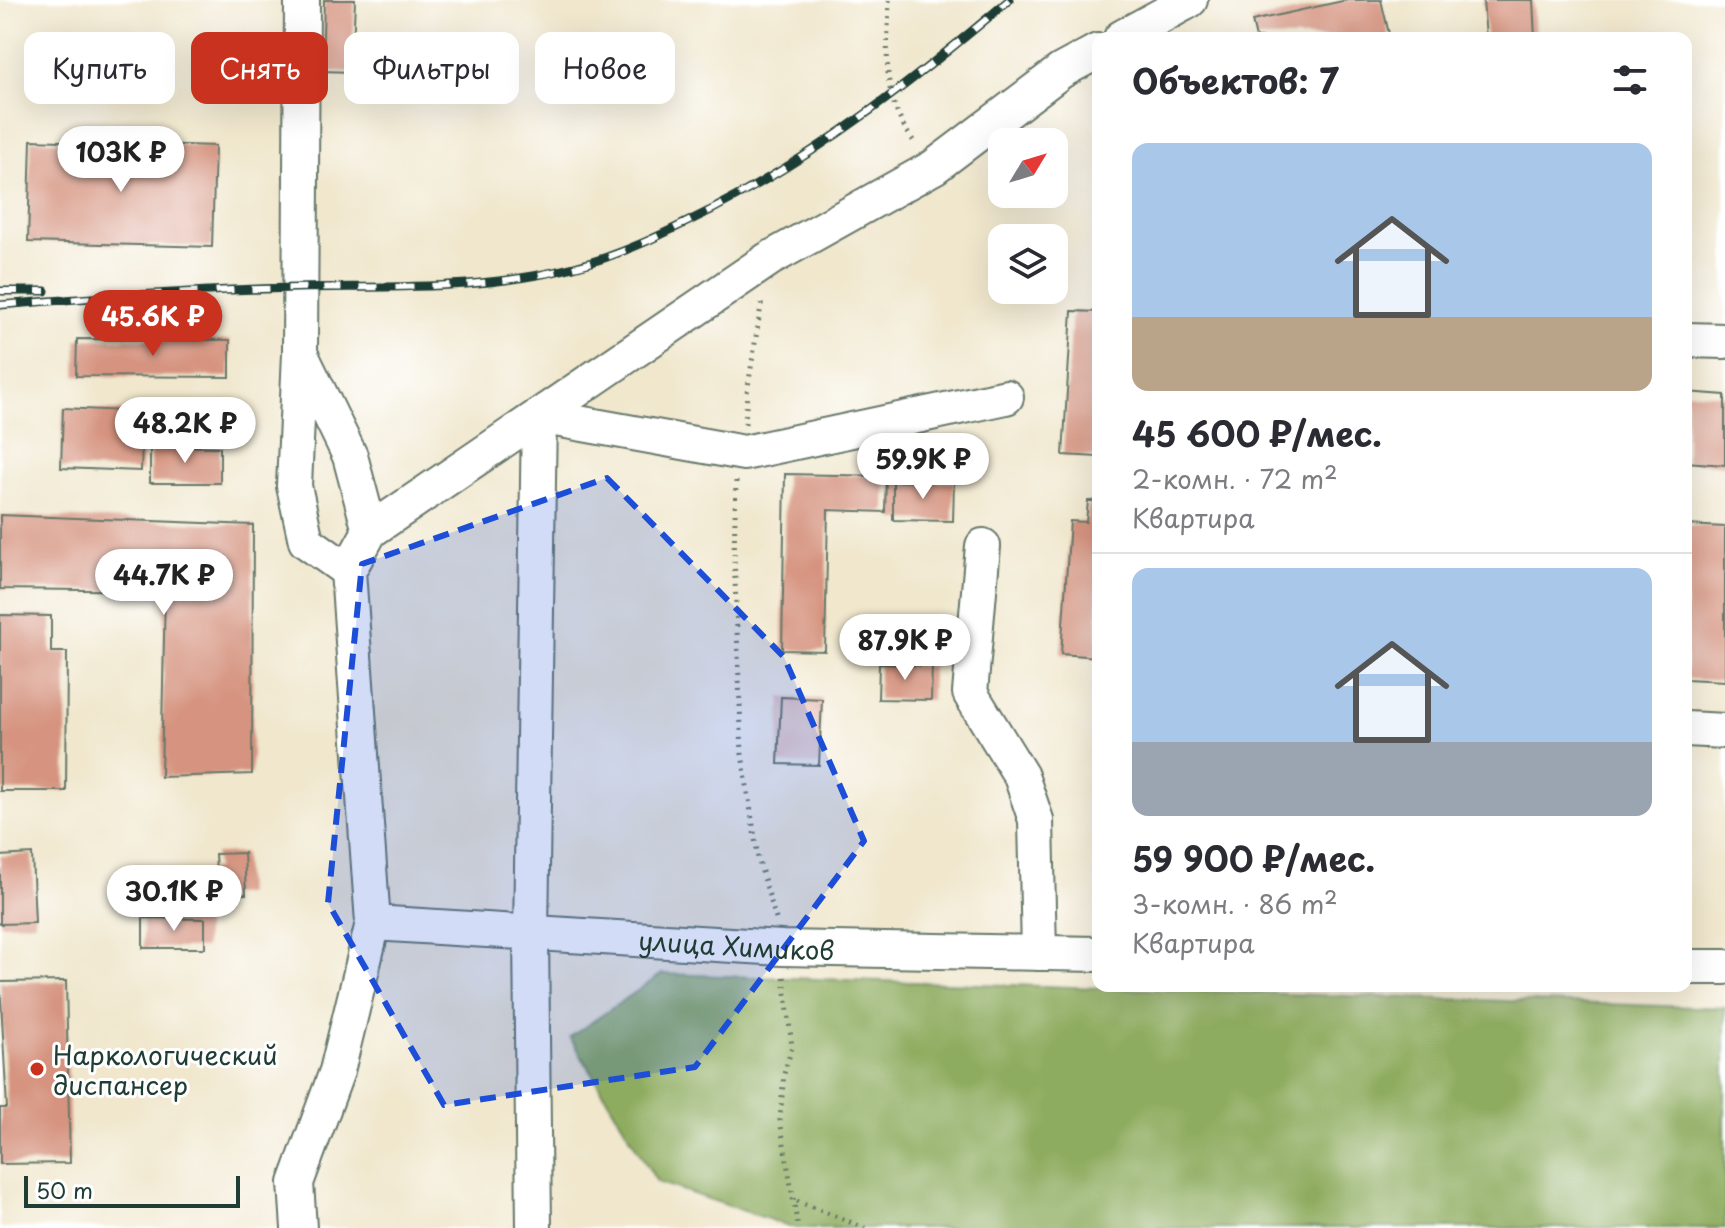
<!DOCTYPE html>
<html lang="ru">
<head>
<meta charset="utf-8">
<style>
  body { margin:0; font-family:"Playpen Sans",sans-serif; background:#f7f7f7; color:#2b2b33; height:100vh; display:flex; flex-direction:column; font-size:30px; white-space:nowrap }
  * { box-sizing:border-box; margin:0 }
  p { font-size:26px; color:#7c7c81 }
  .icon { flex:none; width:44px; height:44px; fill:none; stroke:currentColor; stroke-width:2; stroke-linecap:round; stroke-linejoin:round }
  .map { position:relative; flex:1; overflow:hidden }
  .drawer { position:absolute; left:1092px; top:32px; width:600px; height:960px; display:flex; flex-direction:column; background:#fff; border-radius:16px; box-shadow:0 8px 32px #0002 }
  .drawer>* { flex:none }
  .hud { position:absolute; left:24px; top:32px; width:760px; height:72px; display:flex; gap:16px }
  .needle { width:52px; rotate:52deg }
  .fabs { position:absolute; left:988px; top:128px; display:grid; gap:16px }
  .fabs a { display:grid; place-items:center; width:80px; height:80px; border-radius:16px; background:#fff; box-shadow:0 8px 32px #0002; font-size:40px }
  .scale { position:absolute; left:24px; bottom:20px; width:216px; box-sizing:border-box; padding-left:8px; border:4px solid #1f3d34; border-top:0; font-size:22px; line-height:28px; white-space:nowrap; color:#1f3d34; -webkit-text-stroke:6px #fff; paint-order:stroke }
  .price { position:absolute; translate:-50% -68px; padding:0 18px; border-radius:28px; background:#fff; color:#222; font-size:26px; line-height:52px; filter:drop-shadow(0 2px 4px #0008) }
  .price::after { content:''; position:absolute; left:50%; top:48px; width:24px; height:18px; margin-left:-12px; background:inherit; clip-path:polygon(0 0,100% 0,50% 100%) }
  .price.active { background:#c8321e; color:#fff }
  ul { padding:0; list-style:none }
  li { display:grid; align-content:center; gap:16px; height:424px; padding:0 40px }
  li+li { border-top:2px solid #e1e1e2 }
  li span { display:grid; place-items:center; height:248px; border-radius:16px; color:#555 }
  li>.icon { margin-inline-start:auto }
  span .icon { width:144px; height:144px; fill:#fffc; stroke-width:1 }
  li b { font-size:34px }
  h2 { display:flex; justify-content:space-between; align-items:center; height:96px; padding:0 40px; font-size:34px }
  .chip { padding:0 28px; border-radius:16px; background:#fff; box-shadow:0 8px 32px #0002; font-size:28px; line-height:72px }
  .chip.active { background:#c8321e; color:#fff }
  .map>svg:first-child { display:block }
</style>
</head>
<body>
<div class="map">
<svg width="1725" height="1228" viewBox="0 0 1725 1228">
  <rect width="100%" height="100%" fill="#fff"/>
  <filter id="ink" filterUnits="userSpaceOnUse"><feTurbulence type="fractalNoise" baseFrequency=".0125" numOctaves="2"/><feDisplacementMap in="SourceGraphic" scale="16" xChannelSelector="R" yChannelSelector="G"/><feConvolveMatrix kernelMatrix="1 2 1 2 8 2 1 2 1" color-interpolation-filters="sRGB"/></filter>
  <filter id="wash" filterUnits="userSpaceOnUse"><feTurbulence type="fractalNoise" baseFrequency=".006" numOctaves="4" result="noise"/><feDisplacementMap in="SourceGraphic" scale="32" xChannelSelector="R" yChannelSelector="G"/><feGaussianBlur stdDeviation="1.8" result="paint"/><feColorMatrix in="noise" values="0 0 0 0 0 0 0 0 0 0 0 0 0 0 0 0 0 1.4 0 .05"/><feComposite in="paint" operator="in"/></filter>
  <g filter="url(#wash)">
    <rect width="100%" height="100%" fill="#f0e7cd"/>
    <path fill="#8eac5e" stroke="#567449" stroke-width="2" d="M662,974L1725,1008V1228H795L657,1182L570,1037Z"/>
    <g id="blocks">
      <g fill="#d69480">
        <path d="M324,0H355L352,72L322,71Z"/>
        <path d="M1347,0H1381L1390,38H1256L1252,21Z"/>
        <path d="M1483,0H1533L1535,38H1486Z"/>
        <path d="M31,140L215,146L212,247L28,242Z"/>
        <path d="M1072,311L1098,312V457L1063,455Z"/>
        <path d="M77,339L230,340V377L76,376Z"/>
        <path d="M1686,392L1725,395V465L1686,462Z"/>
        <path d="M63,408L143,412L141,471L61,468Z"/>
        <path d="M150,446L220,447V483H150Z"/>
        <path d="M785,474L886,476L885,512L828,510L825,651L782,650Z"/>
        <path d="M893,481L954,482L953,521L893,520Z"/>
        <path d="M1088,501H1098V657L1061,654L1070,521L1086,522Z"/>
        <path d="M0,515L253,525L252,774L161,777L165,591L0,589Z"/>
        <path d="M1686,525L1725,527V681L1686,679Z"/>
        <path d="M0,615L51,616V652H67L66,791H0Z"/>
        <path d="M879,664L932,666L931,700L878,699Z"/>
        <path d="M781,697L822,699L819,765L778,764Z"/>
        <path d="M244,853L246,894L216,895L215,885H207L206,870L216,869L215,854Z"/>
        <path d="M32,854L35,923L0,924V856Z"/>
        <path d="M143,918L205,919V948H143Z"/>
        <path d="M66,981L70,1163L0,1164V1108H7L0,982Z"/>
      </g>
    </g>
  </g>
  <g filter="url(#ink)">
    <use href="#blocks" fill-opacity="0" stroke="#68786a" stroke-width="2"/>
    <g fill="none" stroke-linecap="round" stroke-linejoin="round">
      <defs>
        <g id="minor">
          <path d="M302,0L300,353L350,456L370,531"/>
          <path d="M1121,38L1190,0"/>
          <path d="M1686,340L1725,341"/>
          <path d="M300,353L294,486L306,541L348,571"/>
          <path d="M983,546L970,693L1021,776L1036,820L1039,953"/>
          <path d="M1686,729L1725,731"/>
          <path id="s1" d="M373,923L782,948L1098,954"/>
          <path d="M1686,967H1725"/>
          <path d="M299,1228L296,1183L337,1071L373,923L348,571L370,531L769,259L934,167L1061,71L1098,51"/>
          <path d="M534,1228L531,933L539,416L744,453L1006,397"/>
        </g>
      </defs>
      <use href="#minor" stroke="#68786a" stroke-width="38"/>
      <g stroke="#68786a" stroke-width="5" stroke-dasharray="2 6" stroke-linecap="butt">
        <path d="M889,0C888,56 879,96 915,143"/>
        <path d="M745,424L747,393L762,300"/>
        <path d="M736,481L734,555L742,754L758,858L776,919"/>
        <path d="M784,977L792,1047L784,1074L780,1120L798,1228"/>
        <path d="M797,1201L865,1228"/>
      </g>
      <use href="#minor" stroke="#fff" stroke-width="34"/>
      <defs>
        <g id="rail">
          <path d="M0,291H45"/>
          <path d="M0,305C99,297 197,290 296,288C389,286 483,291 574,267C623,255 667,232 713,209C822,152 915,80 1009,0"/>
        </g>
      </defs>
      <use href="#rail" stroke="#1f3d34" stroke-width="9"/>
      <use href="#rail" stroke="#fff" stroke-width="6" stroke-dasharray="18" stroke-linecap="butt"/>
    </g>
  </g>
  <path fill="#1d4ed8" fill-opacity="0.2" stroke="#1d4ed8" stroke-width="6" stroke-dasharray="16 10" stroke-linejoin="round" d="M607,478L784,657L864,841L695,1067L444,1105L328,903L362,564Z"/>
  <circle fill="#c8321e" stroke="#fff" stroke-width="3" cx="37" cy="1069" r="8"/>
  <g text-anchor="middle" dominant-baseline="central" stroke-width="6" stroke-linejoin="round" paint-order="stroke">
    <g font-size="26" fill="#1f3d34" stroke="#fff">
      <text stroke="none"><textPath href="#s1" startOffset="364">улица Химиков</textPath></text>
    </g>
    <g font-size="26" fill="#1f3d34" stroke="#fff" text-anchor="start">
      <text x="53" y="1054">Наркологический<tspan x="53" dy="30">диспансер</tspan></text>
    </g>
  </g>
</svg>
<div class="fabs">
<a><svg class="needle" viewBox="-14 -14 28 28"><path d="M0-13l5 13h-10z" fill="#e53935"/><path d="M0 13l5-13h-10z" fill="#7c7c81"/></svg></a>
<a><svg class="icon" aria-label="layers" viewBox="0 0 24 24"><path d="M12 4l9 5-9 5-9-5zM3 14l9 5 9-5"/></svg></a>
</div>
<div class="scale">50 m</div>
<b class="price" style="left:121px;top:194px">103K ₽</b>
<b class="price active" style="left:153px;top:358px">45.6K ₽</b>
<b class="price" style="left:185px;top:465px">48.2K ₽</b>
<b class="price" style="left:923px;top:501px">59.9K ₽</b>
<b class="price" style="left:164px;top:617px">44.7K ₽</b>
<b class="price" style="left:905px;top:682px">87.9K ₽</b>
<b class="price" style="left:174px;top:933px">30.1K ₽</b>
<div class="hud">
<a class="chip">Купить</a>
<a class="chip active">Снять</a>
<a class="chip">Фильтры</a>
<a class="chip">Новое</a>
</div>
<section class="drawer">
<h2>Объектов: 7<svg class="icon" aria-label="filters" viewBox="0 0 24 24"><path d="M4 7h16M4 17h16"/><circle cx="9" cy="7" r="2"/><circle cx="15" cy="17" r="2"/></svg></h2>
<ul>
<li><span style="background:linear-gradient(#a9c7e8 70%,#b9a48a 0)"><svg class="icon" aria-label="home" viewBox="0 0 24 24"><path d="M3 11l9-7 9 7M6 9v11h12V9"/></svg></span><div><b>45 600 ₽/мес.</b><p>2-комн. · 72 m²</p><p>Квартира</p></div></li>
<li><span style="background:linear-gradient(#a9c7e8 70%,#9aa5b1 0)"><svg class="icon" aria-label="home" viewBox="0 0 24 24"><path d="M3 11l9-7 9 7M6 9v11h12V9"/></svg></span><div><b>59 900 ₽/мес.</b><p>3-комн. · 86 m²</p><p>Квартира</p></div></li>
</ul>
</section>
</div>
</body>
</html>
